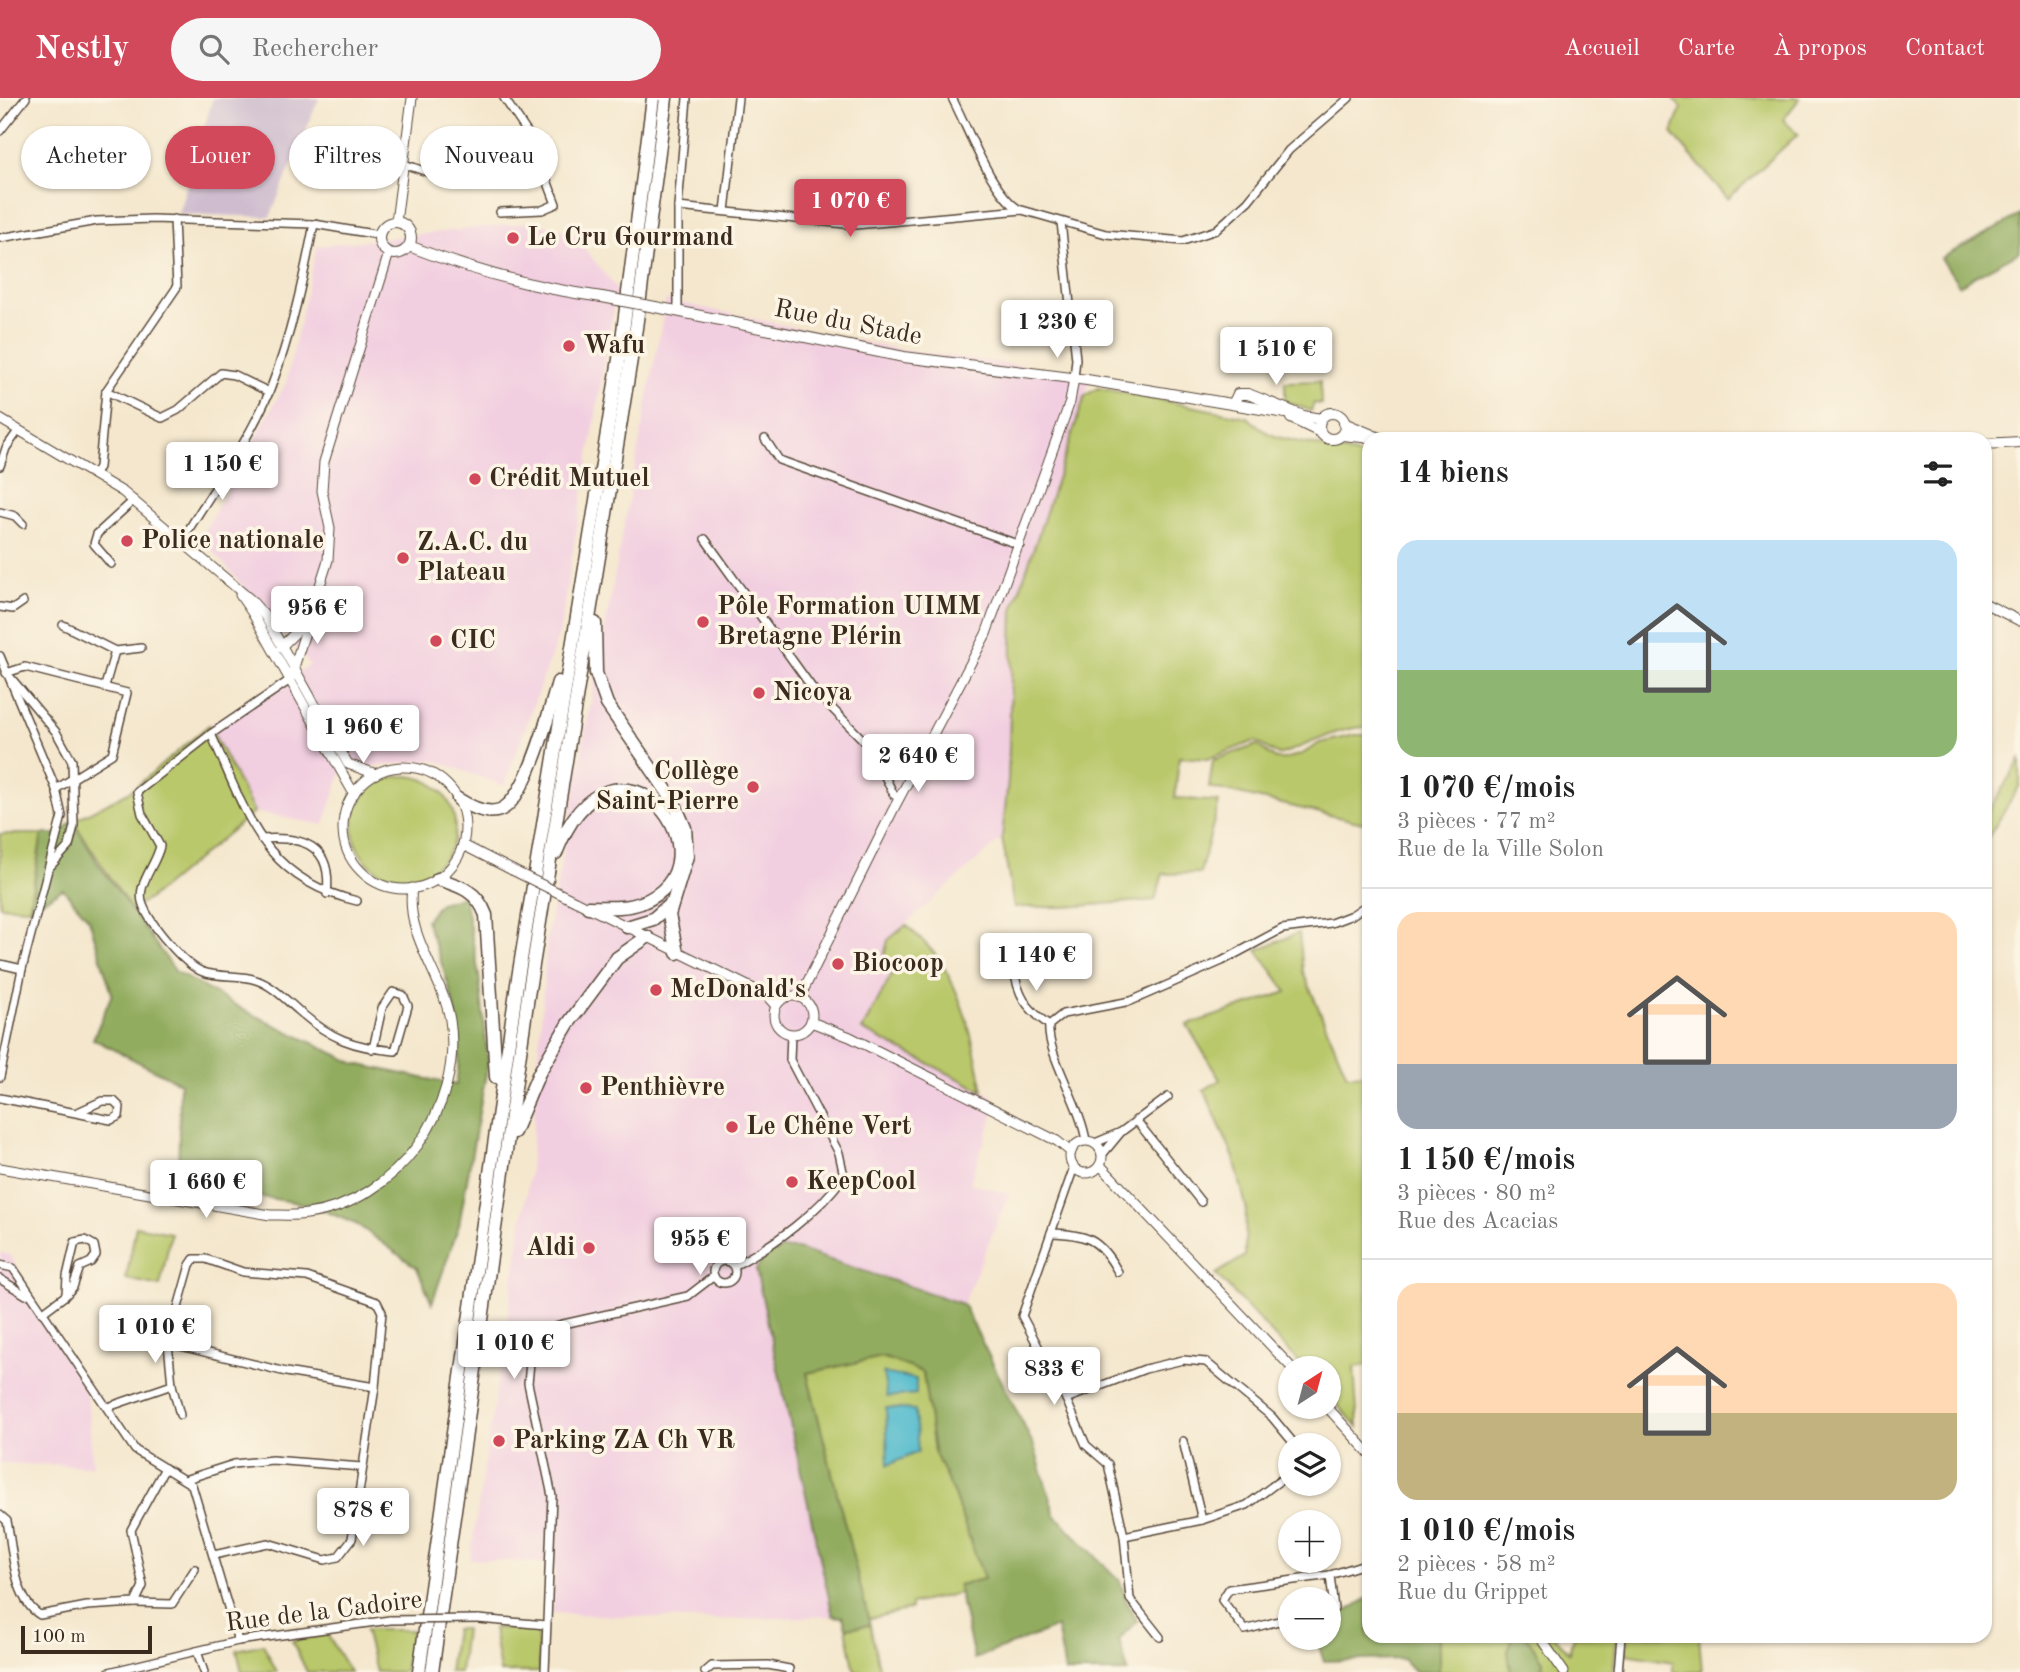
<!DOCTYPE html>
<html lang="fr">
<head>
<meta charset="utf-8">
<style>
  body { margin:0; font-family:"Old Standard TT",serif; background:#f6f6f6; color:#222; height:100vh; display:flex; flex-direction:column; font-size:26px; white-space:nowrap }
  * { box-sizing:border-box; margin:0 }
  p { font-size:23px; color:#767676 }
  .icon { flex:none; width:38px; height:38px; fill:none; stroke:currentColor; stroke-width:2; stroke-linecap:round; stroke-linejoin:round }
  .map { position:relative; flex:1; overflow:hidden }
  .sheet { position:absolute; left:1362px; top:334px; width:630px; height:1211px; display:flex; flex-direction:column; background:#fff; border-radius:21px; box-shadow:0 2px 5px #0004 }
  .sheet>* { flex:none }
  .banner { position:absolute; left:21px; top:28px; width:665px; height:63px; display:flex; gap:14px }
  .needle { width:46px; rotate:36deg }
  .tools { position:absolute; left:1278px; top:1258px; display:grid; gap:14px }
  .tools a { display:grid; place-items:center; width:63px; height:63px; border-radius:50%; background:#fff; box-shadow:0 2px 5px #0004; font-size:35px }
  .scale { position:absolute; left:21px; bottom:18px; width:131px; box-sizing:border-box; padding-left:7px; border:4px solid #3b2a1e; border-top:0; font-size:19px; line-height:24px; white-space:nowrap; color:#3b2a1e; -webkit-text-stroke:5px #fcf5e5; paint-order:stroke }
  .price { position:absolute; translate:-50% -60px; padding:0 16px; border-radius:7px; background:#fff; color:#222; font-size:23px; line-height:46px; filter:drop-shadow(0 2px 4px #0008) }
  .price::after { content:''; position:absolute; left:50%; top:42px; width:21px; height:16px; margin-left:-10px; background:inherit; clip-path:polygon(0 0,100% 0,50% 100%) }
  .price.selected { background:#d1495b; color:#fff }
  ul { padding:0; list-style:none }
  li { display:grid; align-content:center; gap:14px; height:371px; padding:0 35px }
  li+li { border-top:2px solid #e0e0e0 }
  li span { display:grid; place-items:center; height:217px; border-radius:21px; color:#555 }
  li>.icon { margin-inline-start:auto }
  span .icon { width:126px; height:126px; fill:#fffc; stroke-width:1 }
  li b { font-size:30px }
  h2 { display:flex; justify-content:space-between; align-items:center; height:84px; padding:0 35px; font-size:30px }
  .tag { padding:0 24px; border-radius:32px; background:#fff; box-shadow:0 2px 5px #0004; font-size:24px; line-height:63px }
  .tag.selected { background:#d1495b; color:#fff }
  header { display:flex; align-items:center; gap:42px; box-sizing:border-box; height:98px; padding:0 35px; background:#d1495b; color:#fff }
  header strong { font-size:33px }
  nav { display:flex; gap:38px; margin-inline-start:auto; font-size:24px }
  .search { width:490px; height:63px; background:#f6f6f6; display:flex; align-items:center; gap:18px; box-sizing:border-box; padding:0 24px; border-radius:38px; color:#767676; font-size:26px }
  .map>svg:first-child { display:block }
</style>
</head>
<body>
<header>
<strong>Nestly</strong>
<div class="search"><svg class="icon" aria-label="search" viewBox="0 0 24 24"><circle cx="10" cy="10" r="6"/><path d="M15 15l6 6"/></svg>Rechercher</div>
<nav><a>Accueil</a><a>Carte</a><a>À propos</a><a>Contact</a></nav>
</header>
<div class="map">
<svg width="2020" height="1574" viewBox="0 0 2020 1574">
  <rect width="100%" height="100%" fill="#fcf5e5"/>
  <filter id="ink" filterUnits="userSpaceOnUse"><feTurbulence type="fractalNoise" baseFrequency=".0143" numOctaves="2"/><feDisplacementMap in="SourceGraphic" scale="14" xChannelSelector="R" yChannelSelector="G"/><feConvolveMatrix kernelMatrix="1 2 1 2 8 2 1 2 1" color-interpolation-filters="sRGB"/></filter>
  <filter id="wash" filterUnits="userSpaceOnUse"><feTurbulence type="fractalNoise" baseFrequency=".00686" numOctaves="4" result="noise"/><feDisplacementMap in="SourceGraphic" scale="28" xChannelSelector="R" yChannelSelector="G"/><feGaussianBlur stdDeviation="1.57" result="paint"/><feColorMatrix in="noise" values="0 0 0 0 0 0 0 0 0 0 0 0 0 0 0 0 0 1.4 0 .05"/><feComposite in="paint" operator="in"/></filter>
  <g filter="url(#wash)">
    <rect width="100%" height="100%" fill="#f4e7cd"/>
    <g fill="#f2cfe0">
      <path d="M531,124L571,134L617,191L559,536L504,688L434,662L342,672L324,727L254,714L209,627L310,567L201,439L286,285L317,148Z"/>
      <path d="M666,202L901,252L1092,277L1013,512L1008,683L1002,740L888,842L884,858L893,874L862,932L993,998L995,1012L970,1085L1009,1096L963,1206L797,1151H782L764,1159L756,1172L833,1518L709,1522L552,1515L555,1466L470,1461L530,1073L547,840Z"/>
      <path d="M0,1155L10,1157L87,1298L93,1368L0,1365Z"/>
    </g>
    <path fill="#cfbdcf" d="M213,0H319L270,119L178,116Z"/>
    <g fill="#b9c86a" stroke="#7a7944" stroke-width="2">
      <path d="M1673,0H1800L1783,22L1798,36L1728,101L1672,35L1681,10Z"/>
      <path d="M1320,283L1321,306L1314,305L1311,313L1285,303V284Z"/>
      <path d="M1098,290L1247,319L1266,334L1277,339L1368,359V629C1336,629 1309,648 1278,657L1255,643L1207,661L1179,659L1175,700L1219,704L1200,775L1163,776L1155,802L1065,809H1014L1002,740L1008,683L1013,512L1085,298Z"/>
      <path d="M209,627L254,714L149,801L131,811L73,723L132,692Z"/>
      <path d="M1355,637H1368V722L1363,725L1209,689L1213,662L1257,647L1276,661H1284L1302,656L1320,645Z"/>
      <path d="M2020,662V687L1985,745V719Z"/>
      <circle cx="404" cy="729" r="51"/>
      <path d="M0,736H42L29,810L0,808Z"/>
      <path d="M906,827C916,837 929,847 937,859C965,898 974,947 983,993L862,932L893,874L884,858L888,842Z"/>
      <path d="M1299,835L1303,874L1347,977L1368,976V1267L1354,1269L1358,1329L1328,1297V1270H1304L1216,1176L1245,1158L1246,1108L1234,1060L1204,992L1220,982L1187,927L1287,894L1257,852Z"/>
      <path d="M136,1128L171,1135L160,1188L126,1181Z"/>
      <path d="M882,1259L923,1274L934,1353L954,1397L984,1481L958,1487L960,1495L911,1506V1511L868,1521L807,1275Z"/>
      <path d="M870,1527L880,1574H855L846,1530Z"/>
      <path d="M493,1530L537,1531L540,1574H500Z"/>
      <path d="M455,1531H465L460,1574H449Z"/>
      <path d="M365,1532H412L404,1574H376Z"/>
      <path d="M327,1536L350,1574H307L292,1543Z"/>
      <path d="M1439,1538H1512L1508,1554L1511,1574H1439Z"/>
      <path d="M1526,1538H1555L1569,1555L1573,1538H1617L1613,1574H1542L1543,1563Z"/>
      <path d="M1628,1538H1699L1702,1574H1673V1564L1626,1556Z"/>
      <path d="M263,1546L277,1574H242L237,1552Z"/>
    </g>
    <g fill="#92ac5e" stroke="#666b3e" stroke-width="2">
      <path d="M2020,117V154L1959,187L1941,160Z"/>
      <path d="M73,723L97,764L176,874L248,914L356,966L456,987C467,927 446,877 426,822L440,805L464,798L479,877L488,964L459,1127L432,1205L417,1170L358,1127L311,1107L178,1085L180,985L93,941L112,896L89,821L63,791L30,810L42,736H58Z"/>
      <path d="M782,1151H797L963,1206L1034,1348L1055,1417L1120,1483L1126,1502L1137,1523L1119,1542L1128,1574H1065L1057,1529L974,1561L958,1487L984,1481L954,1397L934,1353L923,1274L882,1259L807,1275L870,1527L846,1530L843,1519L833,1518L756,1172L764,1159Z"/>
      <path d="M1368,1500V1538H1439V1574H1415L1403,1561L1324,1563L1316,1540H1328V1519L1342,1516Z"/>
      <path d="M1512,1538H1526L1543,1563L1542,1574H1511L1508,1554Z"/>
    </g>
    <g fill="#50bacc" stroke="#467275" stroke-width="2">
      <path d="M883,1275L916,1281V1296L887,1299Z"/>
      <path d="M886,1310L915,1312L918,1354L888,1367Z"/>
    </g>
  </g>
  <g filter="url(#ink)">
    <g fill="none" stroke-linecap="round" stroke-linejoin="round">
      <defs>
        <g id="minor">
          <path d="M952,0C968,30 991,95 1020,112"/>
          <path d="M0,33L26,0"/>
          <path d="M339,72L365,56L378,57L433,76L471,73L492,64"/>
          <path d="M678,109L855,127L1022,112L1106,136L1183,143L1216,132L1248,103L1289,52L1349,0"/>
          <path d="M725,113L738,0"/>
          <path d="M500,114L542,112L556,106L531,40L504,0"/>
          <path d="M1061,124L1076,261L1074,280"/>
          <path d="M0,140L97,123L152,121L314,126L379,137"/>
          <path d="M678,213V109L687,0"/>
          <path d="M106,293L162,320L178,312L221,275L234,277L269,294"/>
          <path d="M765,341L779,362L1020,447"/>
          <path d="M0,368L6,350L18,333"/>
          <path d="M95,376L99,369L106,293L177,189L174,121"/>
          <path d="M0,414L15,418L23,426"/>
          <path d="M179,440L189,431C216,387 250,341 270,292C291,238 303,182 314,126"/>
          <path d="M705,441L813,591L871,650L894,697L899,700"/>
          <path d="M111,466L94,446L97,436L134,402"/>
          <path d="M0,509L13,511L23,504"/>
          <path d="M63,527L115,553"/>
          <path d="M0,558L56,691L62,718L22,871L0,979"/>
          <path d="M6,575L25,569L127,595L112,656L56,691"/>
          <path d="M11,580L56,634L72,663L74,728L69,748L49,770"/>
          <path d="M290,582L211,636L137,694L142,716L160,748C156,768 135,787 143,807C150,826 184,867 203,874C220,880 240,876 256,882C272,887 286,902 299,913C331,941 353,949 395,953L408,908L403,897L393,894L382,910L373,951"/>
          <path d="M105,588L115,553L141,550"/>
          <path d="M211,636C247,715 262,781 357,803"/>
          <path d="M261,741C303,738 333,747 327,796"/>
          <path d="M0,866L22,871"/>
          <path d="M1013,868C1018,898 1025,909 1049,927"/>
          <path d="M0,1000L111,1022L119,1018L120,1009L114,1003H102L78,1014"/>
          <path d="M1136,1022L1201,1104"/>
          <path d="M1121,1034L1168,999"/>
          <path d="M1086,1043C1081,1007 1046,956 1049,927L1063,916L1131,903L1222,863L1282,831L1331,825L1352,817L1368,806"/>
          <path d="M1095,1045L1121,1034L1102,1057"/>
          <path d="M1074,1069L1022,1218L1066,1301L1086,1347L1108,1366L1124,1438L1130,1501L1160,1539"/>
          <path d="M1051,1135C1087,1136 1100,1141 1118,1174"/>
          <circle cx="724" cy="1174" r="11"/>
          <path d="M0,1167L13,1170L135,1352L192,1387L238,1543"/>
          <path d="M734,1168C774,1147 818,1115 844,1078L839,1055L790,962L791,936"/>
          <path d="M0,1181L26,1197"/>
          <path d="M42,1215L66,1197L67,1178L75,1144L85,1142L94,1147L96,1157L91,1164L80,1169L73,1189L66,1197"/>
          <path d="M168,1245L286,1274L375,1289"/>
          <path d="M172,1287L168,1245L190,1167L194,1161H206L243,1174L307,1179L377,1204L382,1214L375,1289L352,1441L338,1459L325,1462L268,1445L214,1457"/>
          <path d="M1066,1301L1145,1271L1183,1262L1206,1264L1272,1319L1296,1348"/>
          <path d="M108,1309L172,1287L180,1317"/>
          <path d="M187,1381L234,1366L272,1362L362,1369"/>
          <path d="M0,1417L7,1423C13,1452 13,1501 40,1517L87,1508L135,1505L143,1488L131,1432L165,1370"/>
          <path d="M1202,1422L1247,1407L1290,1375"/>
          <path d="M1124,1438L1202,1422L1183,1343"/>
          <path d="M135,1505L172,1506L195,1471"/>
          <path d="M1328,1512L1334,1511L1330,1477"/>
          <path d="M1290,1520L1245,1532L1222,1502L1229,1491L1330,1477L1368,1465"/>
          <path d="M478,1521L546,1527"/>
          <path d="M197,1553L204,1574"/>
          <path d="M109,1574L238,1543L390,1522"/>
          <path d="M545,1574L552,1398L528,1285L530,1265L541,1243L559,1227L688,1198L714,1178"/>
          <path d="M705,1574L712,1568L768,1567L789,1571V1574"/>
          <path d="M1618,1574L1621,1538"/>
        </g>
        <g id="tertiary">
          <path d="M396,124L412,0"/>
          <path d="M0,321L123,394L251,502L265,518L348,666L376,676"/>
          <path d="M240,497L253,516L354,696"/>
          <path d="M1984,505L2020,523"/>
          <path d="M281,549L305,525"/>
          <path d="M290,582L328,462L330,430L322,393L324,364L389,155"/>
          <circle cx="404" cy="730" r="61"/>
          <path d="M463,747L512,772"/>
          <path d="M575,803L766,897L776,908"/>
          <circle cx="793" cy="917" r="19"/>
          <path d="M800,899L893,712L986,536L1070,304L1074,280"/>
          <path d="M811,924L850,939L1057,1043L1071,1054"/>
          <circle cx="1086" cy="1059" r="16"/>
          <path d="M1100,1067L1292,1270"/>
          <path d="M0,1070L270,1117C282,1117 295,1118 307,1116C397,1104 464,1010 450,922C442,876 405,838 412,790"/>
          <path d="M1327,1309L1368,1354"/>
          <path d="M1539,1538L1564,1574"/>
        </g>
        <g id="secondary">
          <circle cx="395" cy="140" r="16"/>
          <path d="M409,148C473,173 534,190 602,199"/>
          <path d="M671,212L904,259L1087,282L1321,321"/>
          <path d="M1233,306L1238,296H1248L1301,317"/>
          <circle cx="1332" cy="328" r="13"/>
          <path d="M1291,320L1320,334"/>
          <path d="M1344,325L1382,341"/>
          <path d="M1342,337L1373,340"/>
          <path d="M1984,346L2020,344"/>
        </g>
        <g id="trunk">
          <path d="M595,525L596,575L607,606L673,702L685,730L687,758L669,817L677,855"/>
          <path d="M458,701C469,708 486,717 500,712C527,702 550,612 558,584"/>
          <path d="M556,755C615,603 742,765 641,805C624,811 605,809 588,809"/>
          <path d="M438,781C461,788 477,793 486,817L496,979"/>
          <path d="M627,829L653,821L669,807"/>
          <path d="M514,1034L539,975L568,926L617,860L647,839"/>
          <path d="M419,1574L517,886L621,249L653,0"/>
          <path d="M432,1574L528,898L636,230L666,0"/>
        </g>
      </defs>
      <use href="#minor" stroke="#574638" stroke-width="10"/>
      <use href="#tertiary" stroke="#574638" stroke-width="11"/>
      <use href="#secondary" stroke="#574638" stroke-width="12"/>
      <use href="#trunk" stroke="#574638" stroke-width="15"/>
      <use href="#minor" stroke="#fff" stroke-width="7"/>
      <use href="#tertiary" stroke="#fff" stroke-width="9"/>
      <use href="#secondary" stroke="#fff" stroke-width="10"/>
      <use href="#trunk" stroke="#fff" stroke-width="12"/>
      <defs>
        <path id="minor-bridge" d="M390,1522L478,1521"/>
        <path id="tertiary-bridge" d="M512,772L575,803"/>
        <path id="secondary-bridge" d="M602,199L671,212"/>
      </defs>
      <use href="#minor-bridge" stroke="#574638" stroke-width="10" stroke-linecap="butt"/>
      <use href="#tertiary-bridge" stroke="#574638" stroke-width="11" stroke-linecap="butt"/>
      <use href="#secondary-bridge" stroke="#574638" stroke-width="12" stroke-linecap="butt"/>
      <use href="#minor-bridge" stroke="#fff" stroke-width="7"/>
      <use href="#tertiary-bridge" stroke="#fff" stroke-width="9"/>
      <use href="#secondary-bridge" stroke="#fff" stroke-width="10"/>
    </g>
  </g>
  <g fill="#d1495b" stroke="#fcf5e5" stroke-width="2.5">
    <circle cx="513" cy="140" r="7"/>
    <circle cx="569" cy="248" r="7"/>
    <circle cx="475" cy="381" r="7"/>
    <circle cx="127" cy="443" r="7"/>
    <circle cx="403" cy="460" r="7"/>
    <circle cx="703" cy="524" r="7"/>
    <circle cx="436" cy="543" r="7"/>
    <circle cx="759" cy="595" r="7"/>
    <circle cx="753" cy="689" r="7"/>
    <circle cx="838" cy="866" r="7"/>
    <circle cx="656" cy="892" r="7"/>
    <circle cx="586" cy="990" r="7"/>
    <circle cx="732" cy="1029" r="7"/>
    <circle cx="792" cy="1084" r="7"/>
    <circle cx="589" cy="1150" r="7"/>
    <circle cx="499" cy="1343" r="7"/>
  </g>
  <g text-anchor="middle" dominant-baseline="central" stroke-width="7" stroke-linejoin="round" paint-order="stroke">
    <g font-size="26" font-weight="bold" fill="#3b2a1e" stroke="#fcf5e5" text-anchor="start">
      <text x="527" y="140">Le Cru Gourmand</text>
      <text x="583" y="248">Wafu</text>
      <text x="489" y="381">Crédit Mutuel</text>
      <text x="141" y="443">Police nationale</text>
      <text x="417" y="445">Z.A.C. du<tspan x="417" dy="30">Plateau</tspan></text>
      <text x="717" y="509">Pôle Formation UIMM<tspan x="717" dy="30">Bretagne Plérin</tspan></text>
      <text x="450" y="543">CIC</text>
      <text x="773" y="595">Nicoya</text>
      <text x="739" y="674" text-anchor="end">Collège<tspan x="739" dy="30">Saint-Pierre</tspan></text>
      <text x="852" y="866">Biocoop</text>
      <text x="670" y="892">McDonald's</text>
      <text x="600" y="990">Penthièvre</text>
      <text x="746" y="1029">Le Chêne Vert</text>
      <text x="806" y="1084">KeepCool</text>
      <text x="575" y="1150" text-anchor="end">Aldi</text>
      <text x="513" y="1343">Parking ZA Ch VR</text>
    </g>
    <g font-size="26" fill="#3b2a1e" stroke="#fcf5e5">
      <text transform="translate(848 225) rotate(11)">Rue du Stade</text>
      <text transform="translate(324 1514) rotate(-7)">Rue de la Cadoire</text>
    </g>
  </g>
</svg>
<div class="tools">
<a><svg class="needle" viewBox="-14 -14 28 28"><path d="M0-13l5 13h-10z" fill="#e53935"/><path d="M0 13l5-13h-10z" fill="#767676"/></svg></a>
<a><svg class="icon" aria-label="layers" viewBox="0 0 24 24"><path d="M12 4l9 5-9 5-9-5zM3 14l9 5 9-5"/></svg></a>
<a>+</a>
<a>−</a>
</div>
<div class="scale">100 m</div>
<b class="price selected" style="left:850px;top:141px">1 070 €</b>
<b class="price" style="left:1057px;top:262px">1 230 €</b>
<b class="price" style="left:1276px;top:289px">1 510 €</b>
<b class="price" style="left:222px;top:404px">1 150 €</b>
<b class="price" style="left:317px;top:548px">956 €</b>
<b class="price" style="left:363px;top:667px">1 960 €</b>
<b class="price" style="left:918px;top:696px">2 640 €</b>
<b class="price" style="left:1036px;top:895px">1 140 €</b>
<b class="price" style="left:206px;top:1122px">1 660 €</b>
<b class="price" style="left:700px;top:1179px">955 €</b>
<b class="price" style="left:155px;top:1267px">1 010 €</b>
<b class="price" style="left:514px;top:1283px">1 010 €</b>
<b class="price" style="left:1054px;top:1309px">833 €</b>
<b class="price" style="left:363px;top:1450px">878 €</b>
<div class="banner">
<a class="tag">Acheter</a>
<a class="tag selected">Louer</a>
<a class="tag">Filtres</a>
<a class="tag">Nouveau</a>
</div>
<section class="sheet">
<h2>14 biens<svg class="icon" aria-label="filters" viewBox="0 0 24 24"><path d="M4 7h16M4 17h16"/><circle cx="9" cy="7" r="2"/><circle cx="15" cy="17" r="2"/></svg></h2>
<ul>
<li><span style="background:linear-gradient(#bfe0f5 60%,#8fb573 0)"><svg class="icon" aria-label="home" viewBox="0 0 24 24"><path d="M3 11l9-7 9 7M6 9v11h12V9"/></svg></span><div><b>1 070 €/mois</b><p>3 pièces · 77 m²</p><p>Rue de la Ville Solon</p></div></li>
<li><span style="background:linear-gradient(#ffd9b3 70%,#9aa5b1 0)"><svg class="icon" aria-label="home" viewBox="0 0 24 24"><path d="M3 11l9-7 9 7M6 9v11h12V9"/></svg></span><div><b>1 150 €/mois</b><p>3 pièces · 80 m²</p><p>Rue des Acacias</p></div></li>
<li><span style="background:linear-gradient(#ffd9b3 60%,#c2b280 0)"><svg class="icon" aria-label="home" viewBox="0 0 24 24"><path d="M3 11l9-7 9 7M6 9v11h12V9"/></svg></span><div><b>1 010 €/mois</b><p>2 pièces · 58 m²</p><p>Rue du Grippet</p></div></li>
</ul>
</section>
</div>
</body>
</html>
